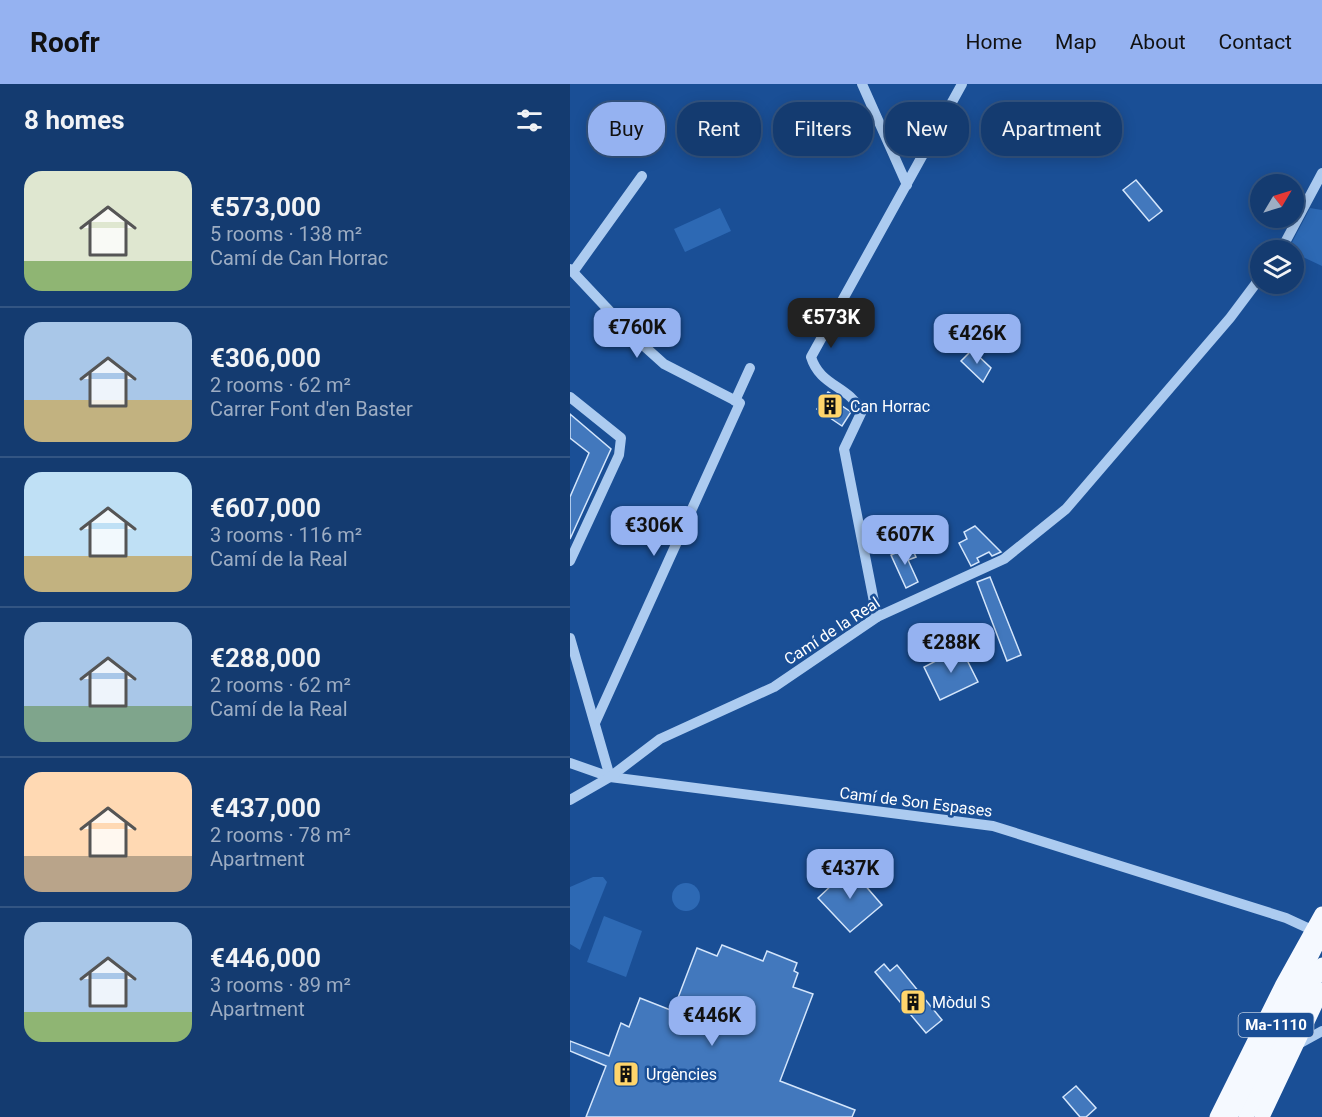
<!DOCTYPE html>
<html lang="en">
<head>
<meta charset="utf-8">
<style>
  body { margin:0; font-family:Roboto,sans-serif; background:#1d4275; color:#f1f3f6; height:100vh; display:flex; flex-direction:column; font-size:22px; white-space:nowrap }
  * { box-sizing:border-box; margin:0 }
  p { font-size:20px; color:#9dadc3 }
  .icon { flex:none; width:33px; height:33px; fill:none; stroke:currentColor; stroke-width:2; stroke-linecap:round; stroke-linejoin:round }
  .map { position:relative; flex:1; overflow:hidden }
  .sheet { display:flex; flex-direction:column; background:#143b70; width:570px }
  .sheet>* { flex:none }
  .top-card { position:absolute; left:18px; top:18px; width:570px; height:54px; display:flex; gap:12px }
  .needle { width:39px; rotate:52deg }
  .fabs { position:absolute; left:680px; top:90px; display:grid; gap:12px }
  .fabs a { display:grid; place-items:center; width:54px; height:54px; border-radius:50%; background:#143b70; box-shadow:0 3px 15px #0003,0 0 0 2px #335583; font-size:30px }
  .price { position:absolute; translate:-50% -51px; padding:0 14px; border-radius:12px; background:#95b2f1; color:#111; font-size:20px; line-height:39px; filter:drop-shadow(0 2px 3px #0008) }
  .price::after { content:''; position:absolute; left:50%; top:36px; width:18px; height:14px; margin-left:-9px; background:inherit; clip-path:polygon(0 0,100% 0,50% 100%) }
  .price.current { background:#222; color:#fff }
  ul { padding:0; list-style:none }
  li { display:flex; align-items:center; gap:18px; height:150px; padding:0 24px }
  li+li { border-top:2px solid #335583 }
  li span { display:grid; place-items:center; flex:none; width:168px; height:120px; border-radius:18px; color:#555 }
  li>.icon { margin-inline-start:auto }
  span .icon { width:72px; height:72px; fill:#fffc; stroke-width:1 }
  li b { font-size:26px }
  h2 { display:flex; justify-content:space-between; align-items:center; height:72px; padding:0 24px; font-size:26px }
  .chip { padding:0 21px; border-radius:24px; background:#143b70; box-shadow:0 3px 15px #0003,0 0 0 2px #335583; font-size:21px; line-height:54px }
  .chip.current { background:#95b2f1; color:#111 }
  header { display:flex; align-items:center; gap:36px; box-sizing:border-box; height:84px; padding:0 30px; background:#95b2f1; color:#111 }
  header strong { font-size:28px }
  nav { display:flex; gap:33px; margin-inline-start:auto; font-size:21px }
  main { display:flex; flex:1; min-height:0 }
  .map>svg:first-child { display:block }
</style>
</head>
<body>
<header>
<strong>Roofr</strong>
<nav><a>Home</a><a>Map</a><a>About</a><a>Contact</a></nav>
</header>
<main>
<section class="sheet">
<h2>8 homes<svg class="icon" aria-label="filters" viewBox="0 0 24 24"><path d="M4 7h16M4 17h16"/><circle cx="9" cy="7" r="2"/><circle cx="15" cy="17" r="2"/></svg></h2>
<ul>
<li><span style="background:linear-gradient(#dfe7d0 75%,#8fb573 0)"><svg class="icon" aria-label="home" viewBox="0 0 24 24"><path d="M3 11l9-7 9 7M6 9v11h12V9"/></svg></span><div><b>€573,000</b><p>5 rooms · 138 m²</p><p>Camí de Can Horrac</p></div></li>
<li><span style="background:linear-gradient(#a9c7e8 65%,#c2b280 0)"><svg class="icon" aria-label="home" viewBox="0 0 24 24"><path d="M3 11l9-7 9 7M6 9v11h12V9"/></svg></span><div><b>€306,000</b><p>2 rooms · 62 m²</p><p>Carrer Font d'en Baster</p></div></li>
<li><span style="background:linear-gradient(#bfe0f5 70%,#c2b280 0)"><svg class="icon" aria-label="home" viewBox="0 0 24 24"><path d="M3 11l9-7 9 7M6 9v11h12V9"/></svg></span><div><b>€607,000</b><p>3 rooms · 116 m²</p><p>Camí de la Real</p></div></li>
<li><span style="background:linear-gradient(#a9c7e8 70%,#7fa58c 0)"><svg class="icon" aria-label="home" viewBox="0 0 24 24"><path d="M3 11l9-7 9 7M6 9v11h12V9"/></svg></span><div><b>€288,000</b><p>2 rooms · 62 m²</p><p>Camí de la Real</p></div></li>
<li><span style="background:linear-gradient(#ffd9b3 70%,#b9a48a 0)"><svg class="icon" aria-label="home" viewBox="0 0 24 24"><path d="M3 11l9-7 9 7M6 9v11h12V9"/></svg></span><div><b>€437,000</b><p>2 rooms · 78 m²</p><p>Apartment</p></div></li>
<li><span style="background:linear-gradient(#a9c7e8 75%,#8fb573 0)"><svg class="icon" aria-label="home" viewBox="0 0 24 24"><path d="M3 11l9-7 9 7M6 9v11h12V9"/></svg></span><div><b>€446,000</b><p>3 rooms · 89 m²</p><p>Apartment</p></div></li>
</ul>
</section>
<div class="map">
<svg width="752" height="1033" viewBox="0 0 752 1033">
  <rect width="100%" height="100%" fill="#1a4f96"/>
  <g fill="#2d69b4">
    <path d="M150,124L161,147L115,168L104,145Z"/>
    <path d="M740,124L752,126V182L718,166Z"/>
    <path d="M23,793H33L37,798L10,866L0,860V803Z"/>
    <circle cx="116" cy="813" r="14"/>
    <path d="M34,832L72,847L56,893L17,878Z"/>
  </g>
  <g fill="#4278bd" stroke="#d3e5fb" stroke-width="1.5">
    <path d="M566,96L592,127L579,137L553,106Z"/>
    <path d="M402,266L421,284L413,298L391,277Z"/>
    <path d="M258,308L268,314L266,318L281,328L272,342L247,325Z"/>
    <path d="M0,330L41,365L0,455V413L19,369L0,354Z"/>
    <path d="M405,442L431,468L422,472L419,468L407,474L409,478L401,482L389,459L397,455L394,448Z"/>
    <path d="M341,462L346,473L338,476L348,498L336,504L321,471Z"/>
    <path d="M420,493L451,571L437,577L407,498Z"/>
    <path d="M391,564L408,598L370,616L354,583Z"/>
    <path d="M280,784L312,821L280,848L248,814Z"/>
    <path d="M152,861L193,877L197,867L227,879L224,887L228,889L223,903L243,910L210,997L285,1026L282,1033H16L36,982L0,967V957L39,972L51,939L59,943L70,914L103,927L127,864L147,872Z"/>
    <path d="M314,880L320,887L327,881L372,936L356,949L305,888Z"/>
    <path d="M506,1002L526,1024L516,1033H510L493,1013Z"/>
  </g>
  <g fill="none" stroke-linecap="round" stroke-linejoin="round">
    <g stroke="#accbf0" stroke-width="10">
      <path d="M292,0L337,101"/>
      <path d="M711,166L752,89"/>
      <path d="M0,185L64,253L94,280L170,319L25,639"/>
      <path d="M3,188L72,92"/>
      <path d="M0,313L51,354L49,371L0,477"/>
      <path d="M165,317L180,284"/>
      <path d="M307,533L274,365L292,327C277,301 250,302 241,273L392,0"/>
      <path d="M0,554L40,693"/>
      <path d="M0,679L40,693L423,742L716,834L742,846"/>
      <path d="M0,716L40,693L90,655L204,603L307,533L434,475L496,425L660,234L690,194"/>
      <path d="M725,962L752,947"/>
    </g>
    <g stroke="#f5f9ff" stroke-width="15">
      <path d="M647,1033L712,902L752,830"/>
      <path d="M660,1033L752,850"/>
      <path d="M676,1033L752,881"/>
      <path d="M692,1033L752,906"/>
    </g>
  </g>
  <defs>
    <symbol id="building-square" viewBox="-11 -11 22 22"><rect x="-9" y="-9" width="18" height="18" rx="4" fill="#ffd56b" stroke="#1a4f96"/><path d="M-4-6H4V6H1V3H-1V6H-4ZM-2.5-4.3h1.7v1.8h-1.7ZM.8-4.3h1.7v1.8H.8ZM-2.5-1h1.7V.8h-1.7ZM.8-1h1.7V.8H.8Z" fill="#111"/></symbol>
  </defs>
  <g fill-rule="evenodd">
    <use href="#building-square" x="245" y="307" width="30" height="30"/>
    <use href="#building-square" x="328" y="903" width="30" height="30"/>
    <use href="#building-square" x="41" y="975" width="30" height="30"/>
  </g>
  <g text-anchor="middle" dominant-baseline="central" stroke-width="5" stroke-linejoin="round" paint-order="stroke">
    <rect fill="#1a4f96" stroke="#bacae0" stroke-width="1.5" x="668.5" y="929" width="75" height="24" rx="4.5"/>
    <g font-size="15" font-weight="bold" fill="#fff">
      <text x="706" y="941">Ma-1110</text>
    </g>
    <g font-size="16" fill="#fff" stroke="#1a4f96" text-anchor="start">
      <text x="280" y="322">Can Horrac</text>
      <text x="362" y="918">Mòdul S</text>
      <text x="76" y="990">Urgències</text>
    </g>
    <g font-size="16" fill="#fff" stroke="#1a4f96">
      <text transform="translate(262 547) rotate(-33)">Camí de la Real</text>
      <text transform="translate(346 718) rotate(7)">Camí de Son Espases</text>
    </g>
  </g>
</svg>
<div class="fabs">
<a><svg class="needle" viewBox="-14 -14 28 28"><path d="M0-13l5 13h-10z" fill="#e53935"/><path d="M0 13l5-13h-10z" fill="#9dadc3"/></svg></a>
<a><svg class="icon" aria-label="layers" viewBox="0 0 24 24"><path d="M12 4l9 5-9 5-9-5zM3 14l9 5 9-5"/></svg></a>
</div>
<b class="price current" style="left:261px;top:265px">€573K</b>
<b class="price" style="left:67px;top:275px">€760K</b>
<b class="price" style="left:407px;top:281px">€426K</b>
<b class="price" style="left:84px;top:473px">€306K</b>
<b class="price" style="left:335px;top:482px">€607K</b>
<b class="price" style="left:381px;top:590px">€288K</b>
<b class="price" style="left:280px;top:816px">€437K</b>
<b class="price" style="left:142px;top:963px">€446K</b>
<div class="top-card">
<a class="chip current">Buy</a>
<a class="chip">Rent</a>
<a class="chip">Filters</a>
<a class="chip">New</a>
<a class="chip">Apartment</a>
</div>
</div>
</main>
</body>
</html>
